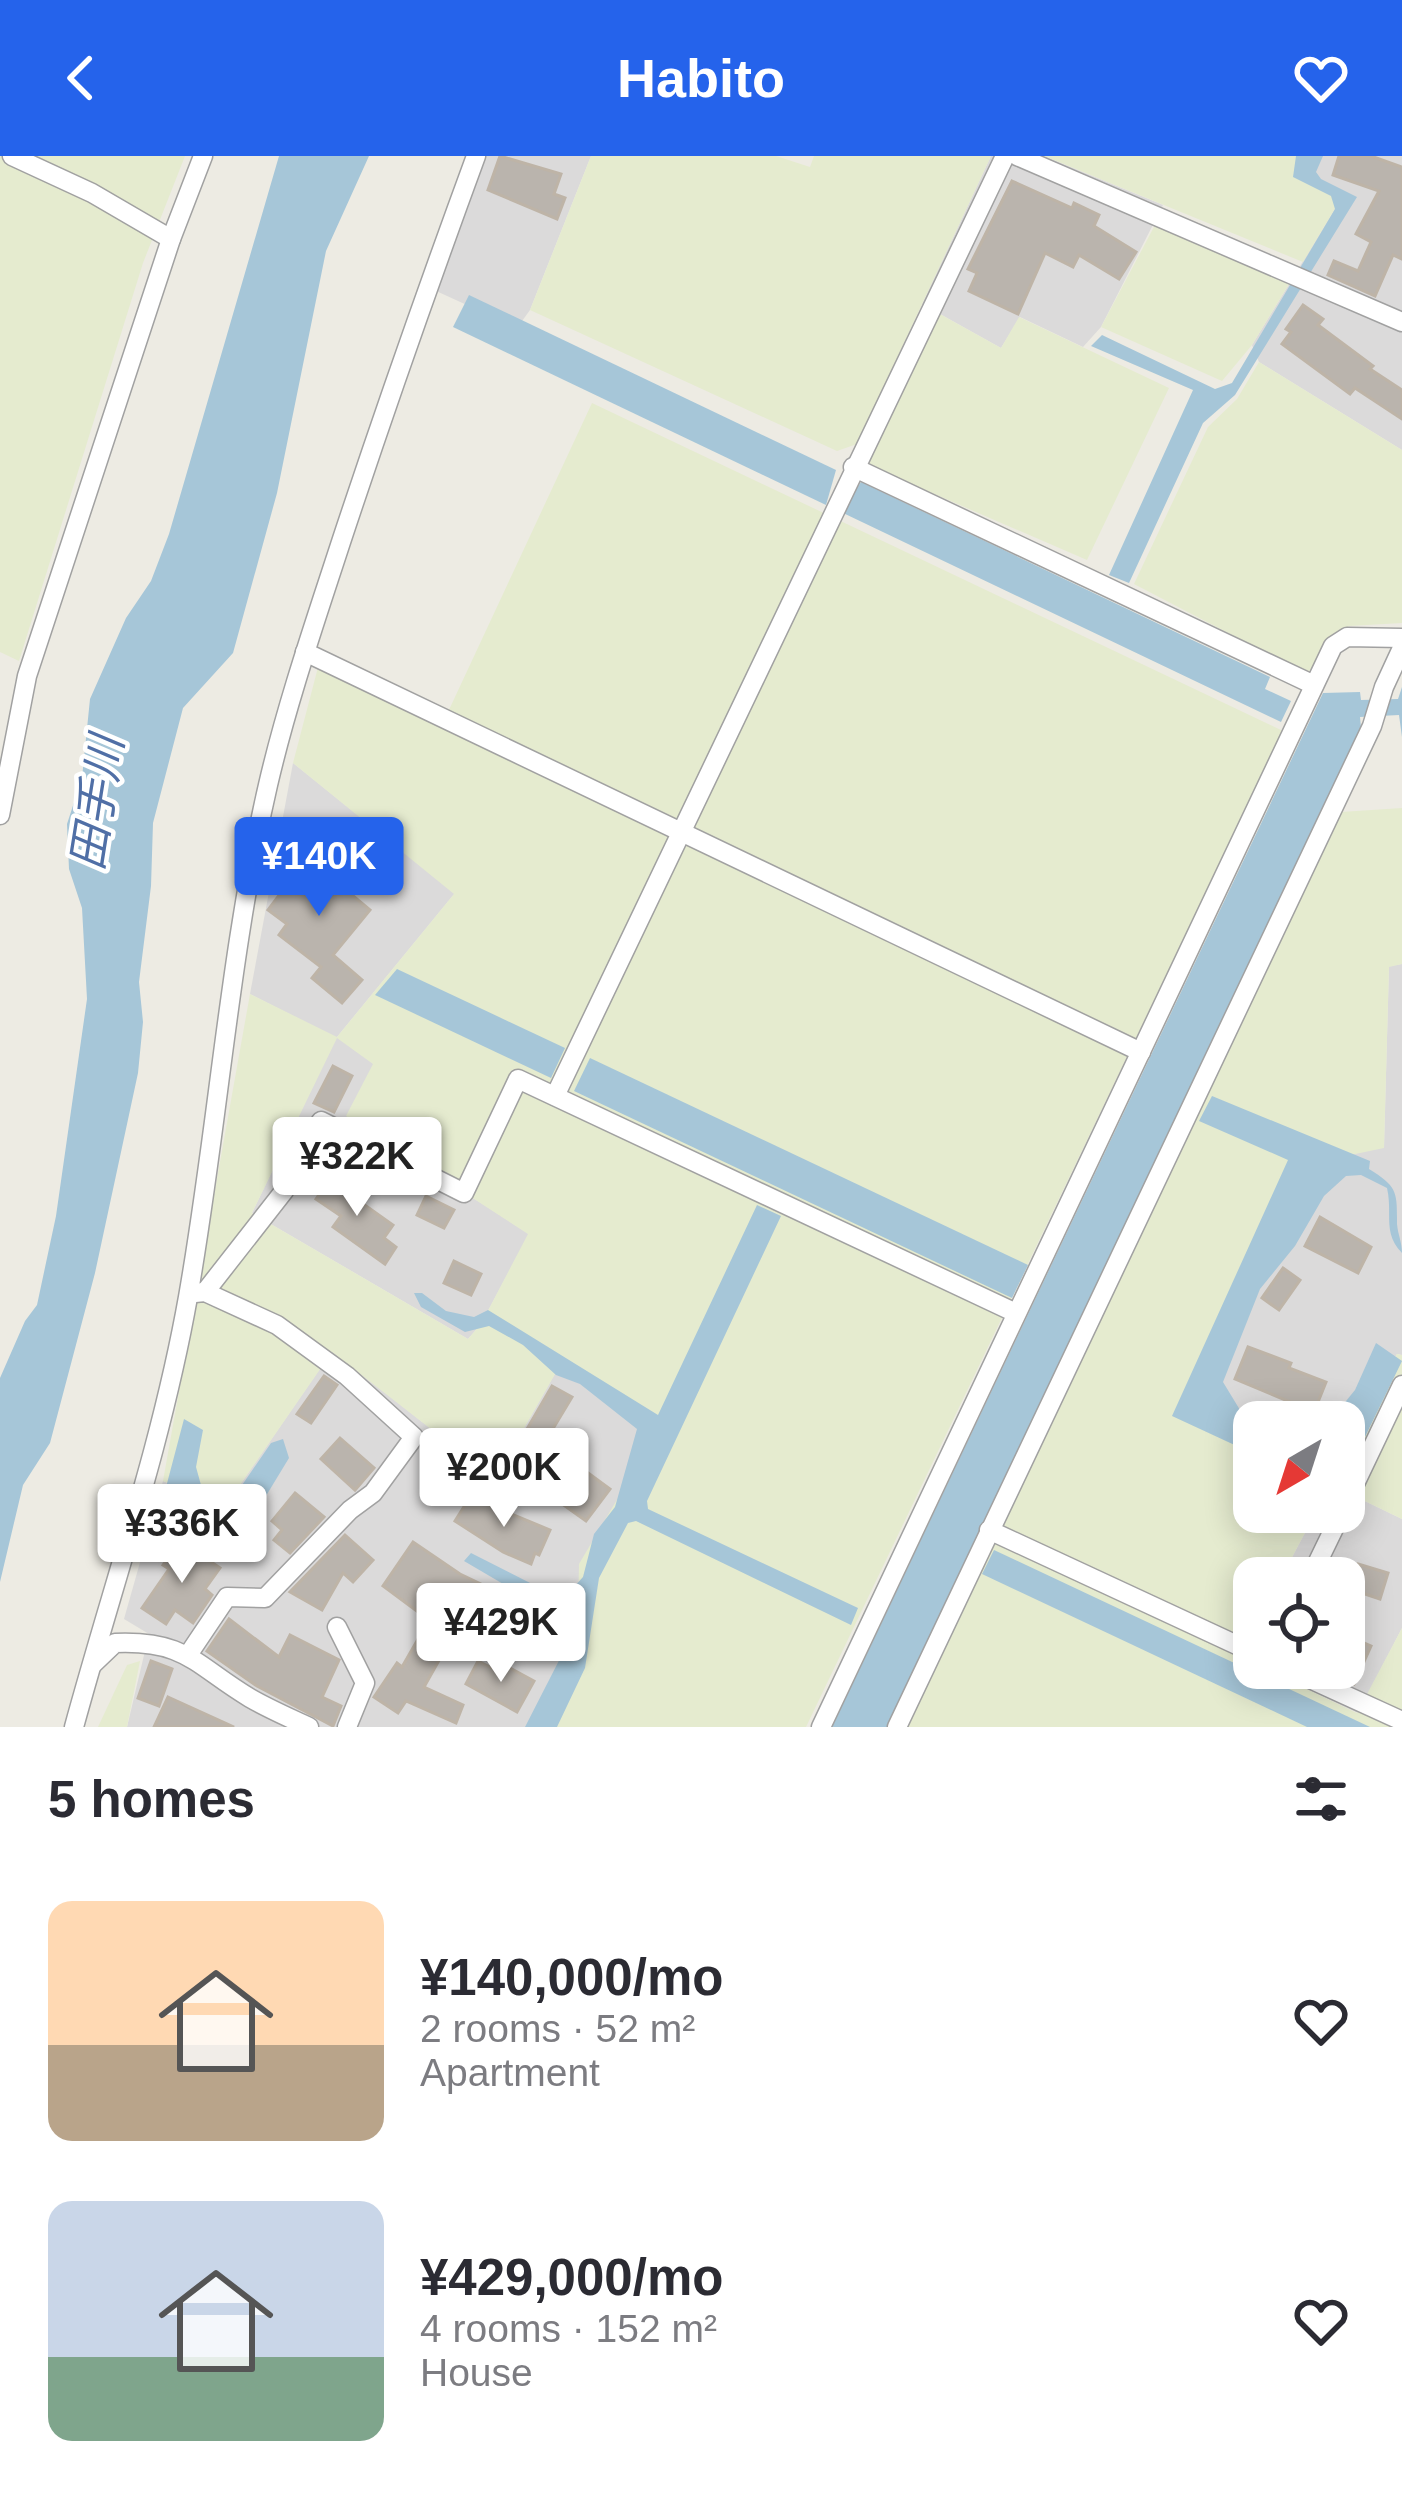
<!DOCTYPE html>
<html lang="en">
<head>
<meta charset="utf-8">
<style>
  body { margin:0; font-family:Arial,"Noto Sans JP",sans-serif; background:#f2f2f3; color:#2b2b33; height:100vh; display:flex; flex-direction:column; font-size:45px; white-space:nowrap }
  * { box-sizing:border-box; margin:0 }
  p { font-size:39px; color:#7c7c81 }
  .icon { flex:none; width:66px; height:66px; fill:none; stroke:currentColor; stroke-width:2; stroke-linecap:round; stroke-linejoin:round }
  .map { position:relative; height:1571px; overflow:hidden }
  .panel { display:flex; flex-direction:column; background:#fff; flex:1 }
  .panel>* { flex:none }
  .needle { width:78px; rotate:219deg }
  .buttons { position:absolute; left:1233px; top:1245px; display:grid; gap:24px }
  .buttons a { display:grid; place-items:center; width:132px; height:132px; border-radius:24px; background:#fff; box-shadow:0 6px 30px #0003; font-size:60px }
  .price { position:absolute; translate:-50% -102px; padding:0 27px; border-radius:12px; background:#fff; color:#222; font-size:39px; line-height:78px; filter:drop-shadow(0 3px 6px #0008) }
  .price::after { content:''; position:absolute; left:50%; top:72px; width:36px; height:27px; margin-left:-18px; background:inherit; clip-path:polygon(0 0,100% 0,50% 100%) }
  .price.active { background:#2563eb; color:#fff }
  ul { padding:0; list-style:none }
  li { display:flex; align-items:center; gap:36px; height:300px; padding:0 48px }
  li span { display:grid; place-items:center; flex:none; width:336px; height:240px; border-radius:24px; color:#555 }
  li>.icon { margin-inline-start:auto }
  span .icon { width:144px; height:144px; fill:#fffc; stroke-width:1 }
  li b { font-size:51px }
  h2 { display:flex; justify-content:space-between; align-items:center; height:144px; padding:0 48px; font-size:51px }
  header { display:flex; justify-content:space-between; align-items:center; height:156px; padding:0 48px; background:#2563eb; color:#fff; font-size:54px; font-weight:700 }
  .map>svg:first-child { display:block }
</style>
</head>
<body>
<header><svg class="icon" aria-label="back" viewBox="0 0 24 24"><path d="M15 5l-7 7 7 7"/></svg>Habito<svg class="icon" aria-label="heart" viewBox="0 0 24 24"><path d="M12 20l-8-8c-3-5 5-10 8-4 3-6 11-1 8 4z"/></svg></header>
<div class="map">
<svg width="1402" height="1571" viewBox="0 0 1402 1571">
  <rect width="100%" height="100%" fill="#edebe3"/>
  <g fill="#dbdada">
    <path d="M483,0H591L530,154L517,172L434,134Z"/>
    <path d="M991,0H1044L1163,49L1101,171L1083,191L1020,161L1001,192L922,148Z"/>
    <path d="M1298,0H1402V294L1259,206L1252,189L1342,41L1295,18Z"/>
    <path d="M293,607L455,737L337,881L374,908L347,960L529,1078L481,1168L468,1183L252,1057L336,882L250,838Z"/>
    <path d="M1402,808V1199L1397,1198L1344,1286V1266H1254L1198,1242L1312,1007L1384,991L1389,810Z"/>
    <path d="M332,1195L495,1323L558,1212L658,1274L577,1499L539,1571H127L149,1478L124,1463L163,1325L224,1352Z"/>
    <path d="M1344,1335L1402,1363V1472L1358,1557L1262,1512H1344V1422H1281L1316,1356H1344Z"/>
  </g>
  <g fill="#e5ebcf" fill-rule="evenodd">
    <path d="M0,0H185L143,107L19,505L0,496Z"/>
    <path d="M591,0H776L810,11L814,0H991L857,288L837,295L530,154Z"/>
    <path d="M1044,0H1298L1296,18L1342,41L1303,106Z"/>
    <path d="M1155,69L1289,128L1252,189L1222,225L1101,171Z"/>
    <path d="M938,157L1001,192L1019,161L1169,232L1087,404L872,311L866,302Z"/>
    <path d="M1259,206L1402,294V467L1349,470L1329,482L1314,512L1305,517L1134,428L1208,271L1237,243Z"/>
    <path d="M592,247L1283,575L806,1571H539L577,1499L579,1408L658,1274L558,1213L495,1323L332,1196L224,1352L163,1325L250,838L337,881L454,738L293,607L322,496L448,556ZM337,882L373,908L346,960L528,1078L481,1168L468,1183L252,1057Z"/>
    <path d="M1402,652V808L1389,811L1384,992L1312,1007L1198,1242L1254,1271V1356H1316L1281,1422H1254V1474L1240,1501L1254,1512H1262L1357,1557L1402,1472V1571H905L1341,656Z"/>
    <path d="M1397,1198L1402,1199V1363L1344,1335V1286Z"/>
    <path d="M140,1505L127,1571H98L127,1509Z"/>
  </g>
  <g fill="#a6c6d8">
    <path d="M279,0H369L326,95L277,337L233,497L183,552L153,667L151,730L139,826L143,866L138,917L95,1117L50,1287L23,1329L0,1426V1222L25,1165L37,1149L56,1060L87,843L82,752L69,713L67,668L82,622L90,543L126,462L151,425L169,378Z"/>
    <path d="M1296,0H1323L1316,16L1321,23L1357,41L1235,239L1203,267L1129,427L1109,419L1193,234L1091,190L1102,179L1215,233L1232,227L1335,53L1331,40L1293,21Z"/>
    <path d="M469,139L836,314L826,349L453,171Z"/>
    <path d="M861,326L1270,521L1265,533L1291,545L1281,566L841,356Z"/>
    <path d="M1402,531V581L1399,559L1360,561L1361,572L887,1571H832L1323,537L1360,536L1361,544L1398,543Z"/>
    <path d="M397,813L565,892L551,922L375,839Z"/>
    <path d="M590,902L1028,1109L1012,1142L574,935Z"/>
    <path d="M1212,940L1370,1005L1369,1013C1398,1031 1397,1036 1397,1068C1398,1079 1402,1086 1402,1097C1382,1076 1393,1058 1387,1032L1361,1019L1346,1020L1324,1040L1295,1090L1260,1133L1223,1226L1240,1254L1275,1266H1254V1298L1172,1260L1288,1004L1199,965Z"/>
    <path d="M757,1049L781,1060L647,1345L648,1353L858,1452L851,1469L636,1365L628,1367L599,1422L585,1512L557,1571H525L569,1485L558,1460L464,1405L471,1397L536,1430L572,1433L583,1421L594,1378L615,1351L637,1273L580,1228L556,1219L523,1189L489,1170L465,1176L421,1151L414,1137H422L446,1155L474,1161L488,1154L658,1259Z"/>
    <path d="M1376,1187L1402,1205L1344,1324V1266H1329L1355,1234Z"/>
    <path d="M184,1263L203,1274L196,1311L204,1340L229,1348L271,1287L283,1283L289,1302L255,1358L263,1391L242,1388L228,1394L165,1335Z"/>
    <path d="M994,1394L1370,1571H1307L982,1418Z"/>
  </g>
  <g fill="#bab4ad" stroke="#beb4a7" stroke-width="3">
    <path d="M500,0L561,18L554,38L565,42L557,63L488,34Z"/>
    <path d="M1339,0H1371L1402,11V103L1393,99L1375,140L1328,119L1334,105L1358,115L1371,86L1356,78L1379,35L1333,19Z"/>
    <path d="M1012,25L1072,52L1074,47L1099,59L1094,70L1136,96L1119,123L1079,99L1073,111L1045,97L1018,158L969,135L977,117L968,113Z"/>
    <path d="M1303,149L1323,163L1318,169L1373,210L1370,213L1402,234V263L1355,232L1350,238L1282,188L1291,176L1286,173Z"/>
    <path d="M302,688L339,716L334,724L370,754L333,799L362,824L342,847L312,822L321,811L279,779L287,768L268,754L293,721L283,714Z"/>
    <path d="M333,910L352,920L334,956L314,947Z"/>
    <path d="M336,1014L352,1025L345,1035L393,1069L384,1082L396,1091L385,1108L333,1071L341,1060L316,1043Z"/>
    <path d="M426,1040L454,1054L444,1072L417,1059Z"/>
    <path d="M1320,1061L1371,1091L1358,1117L1305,1090Z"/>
    <path d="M454,1105L481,1118L471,1139L444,1127Z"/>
    <path d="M1283,1112L1300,1124L1279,1154L1262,1142Z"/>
    <path d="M1248,1191L1291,1207L1289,1212L1326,1226L1314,1256L1235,1223Z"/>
    <path d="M324,1220L337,1229L311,1267L297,1258Z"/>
    <path d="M552,1230L572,1241L542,1291L523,1280Z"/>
    <path d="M340,1282L374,1312L355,1334L321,1303Z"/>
    <path d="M565,1300L610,1333L586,1365L541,1333Z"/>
    <path d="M295,1337L324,1361L290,1397L274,1384L282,1374L272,1365Z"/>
    <path d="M470,1341L550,1374L539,1399L535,1397L531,1408L503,1396L455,1365Z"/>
    <path d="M345,1379L373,1404L353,1426L343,1417L322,1454L290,1436Z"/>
    <path d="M180,1385L220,1412L205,1433L212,1439L193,1467L175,1454L166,1468L142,1452L169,1413L163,1409Z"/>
    <path d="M413,1386L460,1418L523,1448L511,1471L469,1451L424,1531L463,1549L456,1567L406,1545L398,1557L374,1541L397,1507L402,1511L429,1464L383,1430Z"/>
    <path d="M1358,1408L1388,1417L1380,1443L1350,1433Z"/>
    <path d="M229,1463L279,1501L290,1479L339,1504L322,1541L341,1550L333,1570L257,1530L207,1495Z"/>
    <path d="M1344,1478L1371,1490L1354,1528L1344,1524Z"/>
    <path d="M151,1505L172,1513L159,1550L138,1542Z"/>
    <path d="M478,1505L502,1517L506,1510L534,1525L517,1556L466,1528Z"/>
    <path d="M168,1541L234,1571H154Z"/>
  </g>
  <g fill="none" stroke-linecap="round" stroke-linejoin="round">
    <defs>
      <g id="street">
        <path d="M12,0L92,37L171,83"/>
        <path d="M1017,0L1402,166"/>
        <path d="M853,311L1314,529"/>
        <path d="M305,496L1141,896"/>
        <path d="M0,659L27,520L171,83L203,0"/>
        <path d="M555,940L1005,0"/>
        <path d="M205,1136L284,1035L321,965L464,1037L518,923L1016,1157"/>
        <path d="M1344,1351L1402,1229"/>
        <path d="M989,1374L1254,1497"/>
        <path d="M1310,1422L1342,1356"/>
        <path d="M337,1471L365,1527L347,1571"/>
        <path d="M188,1499L227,1441L265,1442L350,1354L373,1337L414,1281L347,1220L277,1169L205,1136L195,1137"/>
        <path d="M93,1508L115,1487C186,1484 195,1509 250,1542C269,1553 290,1562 309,1571"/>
        <path d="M1286,1512L1402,1565"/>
        <path d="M74,1571C113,1428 162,1288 188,1141C218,971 229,798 268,629C287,547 315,466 341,386C384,256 429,128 476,0"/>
        <path d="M821,1571L1333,490L1347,481L1402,482"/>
        <path d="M897,1571L1372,570L1384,531L1402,492"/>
      </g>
    </defs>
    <use href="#street" stroke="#a1a1a1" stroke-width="21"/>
    <use href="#street" stroke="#fff" stroke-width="18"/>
  </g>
  <g text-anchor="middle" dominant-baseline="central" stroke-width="9" stroke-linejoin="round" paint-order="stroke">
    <g font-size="45" font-style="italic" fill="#506fa6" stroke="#fff">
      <text transform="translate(97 647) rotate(-81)">田手川</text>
    </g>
  </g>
</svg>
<div class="buttons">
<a><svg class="needle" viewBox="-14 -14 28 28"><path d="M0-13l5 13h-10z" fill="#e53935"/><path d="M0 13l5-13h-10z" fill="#7c7c81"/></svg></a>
<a><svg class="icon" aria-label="locate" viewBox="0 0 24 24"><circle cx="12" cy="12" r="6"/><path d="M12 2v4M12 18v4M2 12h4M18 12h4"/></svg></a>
</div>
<b class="price active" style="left:319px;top:763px">¥140K</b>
<b class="price" style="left:357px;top:1063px">¥322K</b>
<b class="price" style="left:504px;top:1374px">¥200K</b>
<b class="price" style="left:182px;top:1430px">¥336K</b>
<b class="price" style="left:501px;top:1529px">¥429K</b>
</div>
<section class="panel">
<h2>5 homes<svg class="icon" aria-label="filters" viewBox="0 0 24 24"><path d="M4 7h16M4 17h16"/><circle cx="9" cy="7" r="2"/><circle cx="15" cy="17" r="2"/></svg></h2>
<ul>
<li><span style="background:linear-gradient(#ffd9b3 60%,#b9a48a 0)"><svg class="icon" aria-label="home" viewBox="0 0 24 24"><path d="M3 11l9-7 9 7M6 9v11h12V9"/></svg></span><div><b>¥140,000/mo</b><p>2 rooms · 52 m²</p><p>Apartment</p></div><svg class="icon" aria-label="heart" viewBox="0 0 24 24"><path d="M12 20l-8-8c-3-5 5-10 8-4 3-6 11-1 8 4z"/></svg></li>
<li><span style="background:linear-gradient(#c9d6e8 65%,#7fa58c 0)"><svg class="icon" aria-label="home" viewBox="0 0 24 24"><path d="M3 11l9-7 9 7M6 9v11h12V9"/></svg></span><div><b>¥429,000/mo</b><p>4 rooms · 152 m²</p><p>House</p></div><svg class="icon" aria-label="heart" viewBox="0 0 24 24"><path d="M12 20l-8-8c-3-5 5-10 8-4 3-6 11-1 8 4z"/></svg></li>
</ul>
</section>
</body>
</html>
